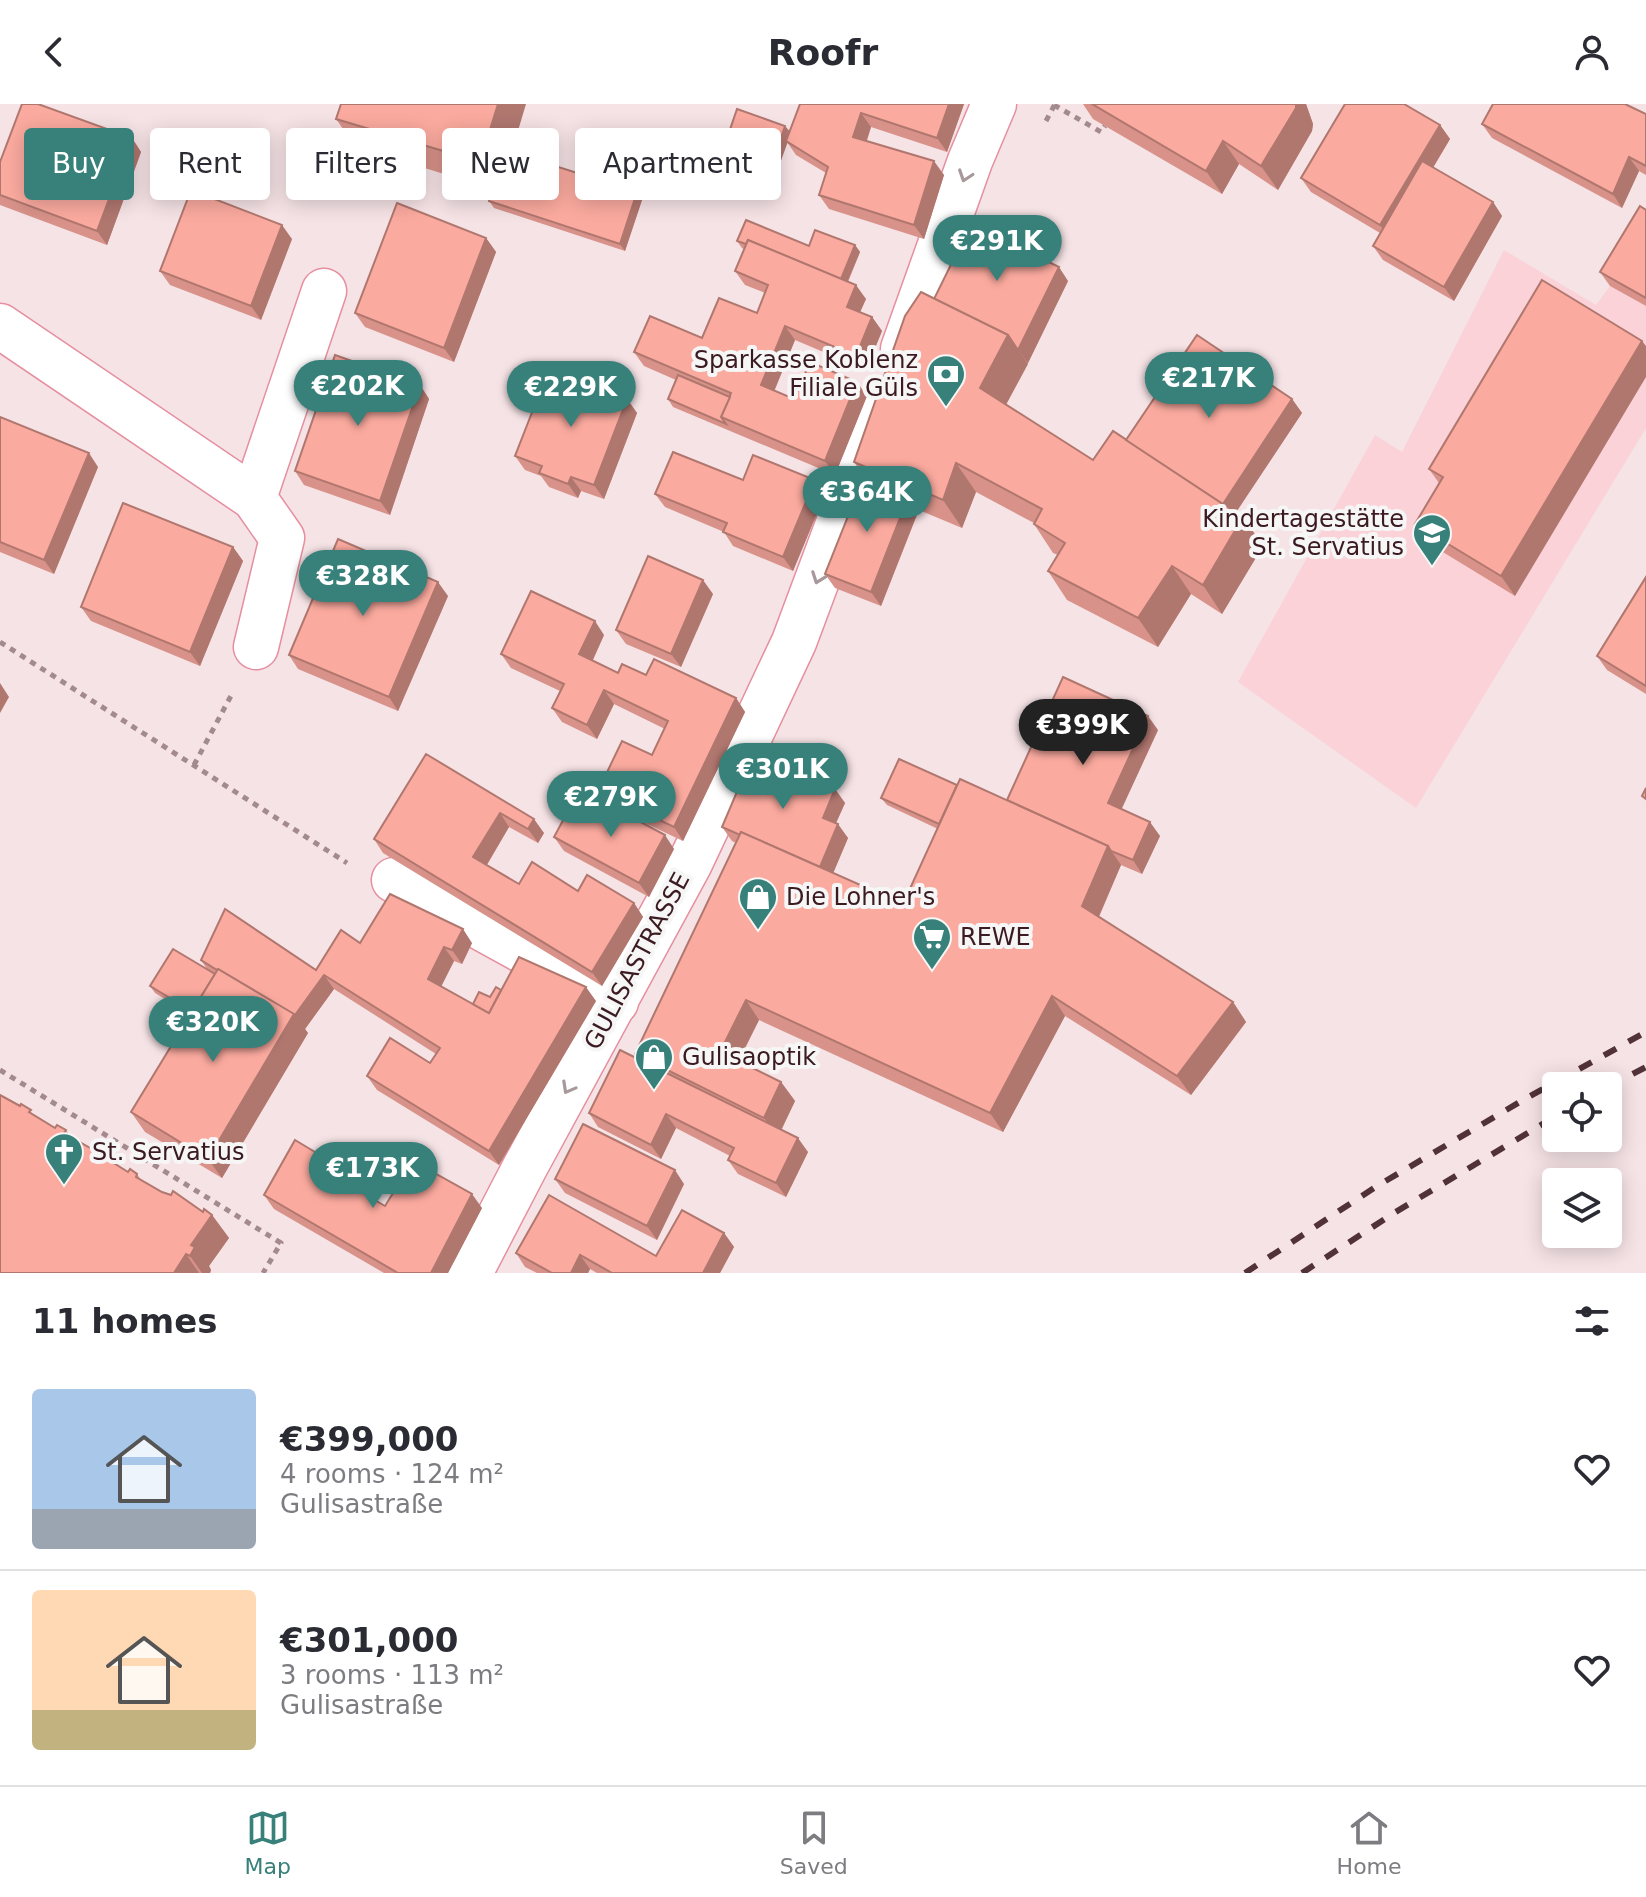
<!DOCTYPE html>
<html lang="en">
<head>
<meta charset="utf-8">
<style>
  body { margin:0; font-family:"DejaVu Sans",sans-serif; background:#f2f2f3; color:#2b2b33; height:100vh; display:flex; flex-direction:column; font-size:30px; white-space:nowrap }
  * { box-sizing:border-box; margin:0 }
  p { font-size:26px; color:#7c7c81 }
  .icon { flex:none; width:44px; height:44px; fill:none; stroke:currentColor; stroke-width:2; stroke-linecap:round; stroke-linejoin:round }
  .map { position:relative; height:1169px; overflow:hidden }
  .drawer { display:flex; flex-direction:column; background:#fff; flex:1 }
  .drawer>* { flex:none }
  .guide { position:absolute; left:24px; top:24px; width:800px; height:72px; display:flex; gap:16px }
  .fabs { position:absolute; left:1542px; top:968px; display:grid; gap:16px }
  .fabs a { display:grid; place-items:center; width:80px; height:80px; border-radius:8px; background:#fff; box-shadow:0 4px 20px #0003; font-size:40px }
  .price { position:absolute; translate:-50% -68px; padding:0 18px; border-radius:28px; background:#38807a; color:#fff; font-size:26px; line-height:52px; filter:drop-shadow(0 2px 4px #0008) }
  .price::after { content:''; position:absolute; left:50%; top:48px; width:24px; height:18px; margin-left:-12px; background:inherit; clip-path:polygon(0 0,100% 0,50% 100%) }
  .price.on { background:#222; color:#fff }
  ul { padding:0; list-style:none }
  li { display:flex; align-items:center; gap:24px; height:200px; padding:0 32px }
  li+li { border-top:2px solid #e1e1e2 }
  li span { display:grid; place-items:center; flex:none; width:224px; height:160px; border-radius:8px; color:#555 }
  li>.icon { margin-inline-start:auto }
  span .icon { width:96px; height:96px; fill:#fffc; stroke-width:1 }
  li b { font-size:34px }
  h2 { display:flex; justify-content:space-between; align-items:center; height:96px; padding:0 32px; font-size:34px }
  .chip { padding:0 28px; border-radius:8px; background:#fff; box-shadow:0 4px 20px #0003; font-size:28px; line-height:72px }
  .chip.on { background:#38807a; color:#fff }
  header { display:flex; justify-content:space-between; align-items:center; height:104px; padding:0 32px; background:#fff; font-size:36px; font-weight:700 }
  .menu { display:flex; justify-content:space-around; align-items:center; height:112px; border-top:2px solid #e1e1e2; background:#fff; font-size:22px; color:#7c7c81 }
  .menu a { display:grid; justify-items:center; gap:4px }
  .menu .on { color:#38807a }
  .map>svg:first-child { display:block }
</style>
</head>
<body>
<header><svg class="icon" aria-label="back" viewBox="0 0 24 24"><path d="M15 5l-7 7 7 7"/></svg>Roofr<svg class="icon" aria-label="person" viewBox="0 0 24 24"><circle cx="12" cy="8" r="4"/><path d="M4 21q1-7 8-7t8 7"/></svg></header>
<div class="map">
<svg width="1646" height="1169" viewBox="0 0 1646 1169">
  <rect width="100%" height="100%" fill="#f6e3e6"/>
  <path fill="#fad2d8" d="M1504,146L1596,201L1610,182L1646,202V324L1416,704L1238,578L1375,331L1402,348Z"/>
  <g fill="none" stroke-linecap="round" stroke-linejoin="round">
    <defs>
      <g id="minor">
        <path d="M0,222L254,394L282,434L256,543"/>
        <path d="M903,245L970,57L994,0"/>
        <path d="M254,394L324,187"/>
        <path d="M394,776L616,898"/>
        <path d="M470,1169L525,1063L690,759L794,538L879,310"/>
      </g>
    </defs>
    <use href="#minor" stroke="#e58f9f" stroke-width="47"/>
    <g stroke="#a38a8f" stroke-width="5" stroke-dasharray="6 6" stroke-linecap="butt">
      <path d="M1054,1L1101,28L1105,22"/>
      <path d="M1046,17L1055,0"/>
      <path d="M0,538L347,759"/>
      <path d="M194,661L233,588"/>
      <path d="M0,966L281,1139L263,1169"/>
    </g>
    <use href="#minor" stroke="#fff" stroke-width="44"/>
    <g stroke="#513238" stroke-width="6" stroke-dasharray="14 14" stroke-linecap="butt">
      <path d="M1608,983L1646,963"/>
      <path d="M1245,1169L1377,1082L1525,995L1646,928"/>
      <path d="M1302,1169L1394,1109L1556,1012"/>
    </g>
  </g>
  <g fill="#d89289">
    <path d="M800,0H964L947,48L871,23L867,37L944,71L924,135L829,105L819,91L826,69L796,51L787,38L774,76L726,60L721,52L785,22L790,28Z"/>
    <path d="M1083,0H1306L1313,20L1312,27L1278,86L1239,60L1222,90L1093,15Z"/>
    <path d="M1646,10V71L1639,67L1622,104L1492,34L1482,20Z"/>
    <path d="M336,15L512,48L637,88L642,96L625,147L494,104L489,97L493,85L356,43Z"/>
    <path d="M1440,21L1450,35L1433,64L1493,98L1502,112L1454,197L1383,156L1373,142L1380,129L1311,88L1301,74Z"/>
    <path d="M132,34L141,48L107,141L0,101V91Z"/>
    <path d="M1646,106V202L1610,182L1600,168Z"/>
    <path d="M486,134L496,148L454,258L365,223L355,209Z"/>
    <path d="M292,135L261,216L170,181L160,167Z"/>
    <path d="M737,137L809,142L855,141L860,148L848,178L866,195L860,208L872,213L882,227L866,266L795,236L774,287L794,295L867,292L835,371L673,303L668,295L676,276L644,262L634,248L702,234L757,209L765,189L745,181L735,167L744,145L742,144Z"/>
    <path d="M1542,176L1515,492L1428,439L1415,420L1439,379L1429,365Z"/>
    <path d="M1068,177L1028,259L1006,300L1093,356L1126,336L1292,295L1302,309L1236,408L1243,413L1263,442L1222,510L1191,490L1158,543L1067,496L1048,467L1058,451L1053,449L1034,420V419L976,388L962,424L919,406L881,502L835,484L825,470L864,372L854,358L934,195Z"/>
    <path d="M420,281L429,295L390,411L304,381L295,367Z"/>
    <path d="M627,295L637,309L604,395L581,387L578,394L549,383L541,372L525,366L515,352Z"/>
    <path d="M0,313L98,363L54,470L0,448Z"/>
    <path d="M743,376H815L825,390L793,467L733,442L724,428L665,403L655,390Z"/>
    <path d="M233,443L243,457L200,562L91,517L81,503Z"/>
    <path d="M1646,473V590L1607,566L1597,552Z"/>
    <path d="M713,490L681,563L626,540L616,526Z"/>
    <path d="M448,492L398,607L298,565L289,551Z"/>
    <path d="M604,531L593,556L618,569L646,571L736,594L745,608L683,737L607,701L598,687L652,651L665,625L614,600L597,635L562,618L552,604L560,587L511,564L501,550Z"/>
    <path d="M1158,626L1121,705L1160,732L1142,770L1121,761L1099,813L1233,898L1246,918L1191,991L1065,912L1003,1028L759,916L739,957L781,978L795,997L781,1026L808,1048L786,1093L738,1070L728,1056L730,1052L676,1024L661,1055L598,1023L589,1009L638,955L635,950L736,739L732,737L722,723L835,685L845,699L836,719L848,734L833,769L903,800L938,725L887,701L881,694L957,681L1007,696Z"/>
    <path d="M426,650L544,729L538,739L509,723L487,761L519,780L578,787L634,799L643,813L602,882L383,749L374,735Z"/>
    <path d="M618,717L674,745L649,793L564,747L554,733Z"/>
    <path d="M360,839H472L462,860L454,857L441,882L473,900L490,893L501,886L596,897L499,1061L377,986L367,972L430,959L436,950L334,885L305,925L308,929L222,1074L145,1028L131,1008L191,911L155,889L150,882L207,865L201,856L316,866Z"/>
    <path d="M35,1012L55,1024L66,1026L70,1032L92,1045L102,1048L106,1054L128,1068L137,1070L141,1076L162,1088L203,1108L212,1111L229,1134L209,1162L211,1166L210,1169H0Z"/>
    <path d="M355,1072L364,1086L363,1089L385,1102L482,1104L448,1169H384L274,1105L264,1091Z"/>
    <path d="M555,1075L684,1080L657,1136L565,1089Z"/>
    <path d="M724,1129L734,1143L720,1169H597L590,1165L588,1169H537L525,1163L516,1149L656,1152Z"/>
  </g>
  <g fill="#b0776f">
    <path d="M498,0H526L500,87L480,58Z"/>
    <path d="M949,0H964L947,48L937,34Z"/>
    <path d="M1296,0H1306L1313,20L1312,27L1278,86L1261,62Z"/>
    <path d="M861,9L871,23L863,47L853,33Z"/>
    <path d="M1440,21L1450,35L1390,135L1380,121Z"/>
    <path d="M785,22L791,29L774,76L769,69Z"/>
    <path d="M132,34L141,48L107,141L97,127Z"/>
    <path d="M1223,37L1239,60L1222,90L1206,67Z"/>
    <path d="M1629,53L1639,67L1622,104L1613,90Z"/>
    <path d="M934,57L944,71L924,135L914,121Z"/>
    <path d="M637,88L642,96L625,147L620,140Z"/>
    <path d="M1493,98L1502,112L1454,197L1444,183Z"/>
    <path d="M282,121L292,135L261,216L251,202Z"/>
    <path d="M486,134L496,148L454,258L444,244Z"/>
    <path d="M855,141L860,148L844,186L839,178Z"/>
    <path d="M1059,163L1068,177L1028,259L1018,246Z"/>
    <path d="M856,181L866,195L856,217L847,203Z"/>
    <path d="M872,213L882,227L866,266L856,252Z"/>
    <path d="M785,222L795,236L771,295L761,281Z"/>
    <path d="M1008,231L1028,260L1000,312L980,284Z"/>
    <path d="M1642,237L1646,242V273L1515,492L1501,472Z"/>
    <path d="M857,278L867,292L835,371L825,357Z"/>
    <path d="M420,281L429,295L390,411L380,397Z"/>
    <path d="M627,295L637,309L604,395L594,381Z"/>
    <path d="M1292,295L1302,309L1229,419L1219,405Z"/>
    <path d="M89,349L98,363L54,470L44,456Z"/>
    <path d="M956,359L976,388L962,424L943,396Z"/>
    <path d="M571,373L581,387L578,394L568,380Z"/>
    <path d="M815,376L825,390L793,467L783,453Z"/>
    <path d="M909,391L919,405L881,502L871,488Z"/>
    <path d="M1243,413L1263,442L1222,510L1203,481Z"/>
    <path d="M233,443L243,457L200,562L190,548Z"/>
    <path d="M1172,462L1191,490L1158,543L1138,514Z"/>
    <path d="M703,476L713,490L681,563L671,550Z"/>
    <path d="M438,478L448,492L398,607L389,593Z"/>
    <path d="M595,517L604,531L589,564L579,550Z"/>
    <path d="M0,579L9,593L0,609Z"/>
    <path d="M604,586L614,600L597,635L587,621Z"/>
    <path d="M736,594L745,608L683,737L674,723Z"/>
    <path d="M1148,612L1158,626L1118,713L1108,699Z"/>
    <path d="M835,685L845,699L832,728L823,714Z"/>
    <path d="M500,709L509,723L483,767L473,753Z"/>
    <path d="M534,715L544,729L538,739L528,725Z"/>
    <path d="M1150,718L1160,732L1142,770L1133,756Z"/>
    <path d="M838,720L848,734L829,779L819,765Z"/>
    <path d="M665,731L674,745L649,793L639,779Z"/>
    <path d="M1108,742L1121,761L1095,821L1082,802Z"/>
    <path d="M634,799L643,813L602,882L592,868Z"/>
    <path d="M463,825L472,839L462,860L452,846Z"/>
    <path d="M444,843L454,857L438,889L428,875Z"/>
    <path d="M324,871L334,885L305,925L308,929L222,1074L208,1055L294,910Z"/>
    <path d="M586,883L596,897L499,1061L489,1047Z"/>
    <path d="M1052,892L1065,912L1003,1028L990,1009Z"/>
    <path d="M746,896L759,916L733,967L720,948Z"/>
    <path d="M1233,898L1246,918L1191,991L1177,972Z"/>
    <path d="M781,978L795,997L778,1033L764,1014Z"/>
    <path d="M666,1010L676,1024L661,1055L651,1041Z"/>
    <path d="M798,1034L808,1048L786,1093L776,1079Z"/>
    <path d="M675,1066L684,1080L657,1136L647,1122Z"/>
    <path d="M355,1072L364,1086L359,1095L349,1081Z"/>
    <path d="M472,1090L482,1104L448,1169H431Z"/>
    <path d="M212,1111L229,1134L209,1162L211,1166L210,1169H202L190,1152L191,1141Z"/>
    <path d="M724,1129L734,1143L720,1169H703Z"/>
    <path d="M186,1150L199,1169H174Z"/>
    <path d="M580,1151L590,1165L588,1169H571Z"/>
  </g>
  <g fill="#fbaa9f" stroke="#b0776f" stroke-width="2">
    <path d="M22,0H38L132,34L97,127L0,91V58Z"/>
    <path d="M341,0H498L480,58L336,15Z"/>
    <path d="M800,0H949L937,34L861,9L853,33L934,57L914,121L819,91L828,63L786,37Z"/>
    <path d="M1092,0H1296V4L1261,62L1223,37L1206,67Z"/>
    <path d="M1345,0H1404L1440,21L1380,121L1301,74Z"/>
    <path d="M1493,0H1625L1646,10V62L1629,53L1613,90L1482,20Z"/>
    <path d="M737,5L785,22L769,69L721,52Z"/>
    <path d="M505,46L637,88L620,140L489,97Z"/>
    <path d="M1422,57L1493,98L1444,183L1373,142Z"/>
    <path d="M191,86L282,121L251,202L160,167Z"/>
    <path d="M397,99L486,134L444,244L355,209Z"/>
    <path d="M1640,102L1646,106V194L1600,168Z"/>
    <path d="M746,116L809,142L815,126L855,141L841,175L748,136L746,140L737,137Z"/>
    <path d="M971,120L1059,163L1018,246L1008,231L934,195Z"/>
    <path d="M748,136L856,181L847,203L872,213L856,252L785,222L761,281L794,295L810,258L857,278L825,357L721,313L731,289L634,248L650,212L702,234L719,194L757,209L768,181L735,167Z"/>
    <path d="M1542,176L1642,237L1501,472L1415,420L1443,373L1429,365Z"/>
    <path d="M921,188L1008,231L980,284L1093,356L1113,327L1243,413L1203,481L1172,462L1138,514L1048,467L1065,439L1034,420L1042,405L956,359L943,396L854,358L905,212Z"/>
    <path d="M1197,231L1292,295L1223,400L1126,336Z"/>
    <path d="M335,251L420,281L380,397L295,367Z"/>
    <path d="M549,265L627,295L594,381L571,373L568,380L539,369L542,362L515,352Z"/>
    <path d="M678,271L730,293L721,313L726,320L668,295Z"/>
    <path d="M0,313L89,349L44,456L0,438Z"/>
    <path d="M673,348L743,376L753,351L815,376L783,453L723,428L727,419L655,390Z"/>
    <path d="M864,372L909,391L871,488L825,470Z"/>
    <path d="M123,399L233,443L190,548L81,503Z"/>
    <path d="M338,435L438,478L389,593L289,551Z"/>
    <path d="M648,452L703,476L671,550L616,526Z"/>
    <path d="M1646,473V582L1597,552Z"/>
    <path d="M531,487L595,517L579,550L618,569L622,560L646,571L654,555L736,594L674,723L598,687L622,637L652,651L668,617L604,586L587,621L552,604L564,580L501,550Z"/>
    <path d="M1063,573L1148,612L1108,699L1150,718L1133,756L1111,747L1108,742L1007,696Z"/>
    <path d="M426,650L534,715L528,725L500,709L473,753L519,780L532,758L578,787L587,771L634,799L592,868L374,735Z"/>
    <path d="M753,650L835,685L823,714L838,720L820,763L741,728L740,731L722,723Z"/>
    <path d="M899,655L957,681L939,720L881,694Z"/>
    <path d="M960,675L1108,742L1082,802L1233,898L1177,972L1052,892L990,1009L746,896L720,948L781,978L764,1014L635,950L741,728L903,800Z"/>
    <path d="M1646,684V695L1642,692Z"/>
    <path d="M575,694L618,717L622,708L665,731L639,779L554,733Z"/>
    <path d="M390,790L463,825L452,846L444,843L428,875L489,909L519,853L586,883L489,1047L367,972L390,934L430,959L440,944L324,871L295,911L218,865L217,866L201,856L225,805L316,866L341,826L360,839Z"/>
    <path d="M173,845L215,870L192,907L150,882Z"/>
    <path d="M218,865L294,910L208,1055L131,1008Z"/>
    <path d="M496,883L501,886L489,909L473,900L479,888L490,893Z"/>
    <path d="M620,946L798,1034L776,1079L728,1056L734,1044L666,1010L651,1041L589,1009Z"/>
    <path d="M0,991L20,1002L21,1000L31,1006L29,1008L55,1024L57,1021L66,1026L64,1029L92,1045L94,1043L102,1048L101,1051L128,1068L130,1065L137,1070L136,1073L162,1088L171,1091L173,1087L203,1108L204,1105L212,1111L191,1141L195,1143L190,1152L186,1150L174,1169H0Z"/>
    <path d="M583,1020L675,1066L647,1122L555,1075Z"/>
    <path d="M295,1036L355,1072L349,1081L385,1102L413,1057L472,1090L431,1169H398L264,1091Z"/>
    <path d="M549,1091L656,1152L682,1106L724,1129L703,1169H612L580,1151L571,1169H552L516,1149Z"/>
  </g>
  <defs><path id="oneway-chevron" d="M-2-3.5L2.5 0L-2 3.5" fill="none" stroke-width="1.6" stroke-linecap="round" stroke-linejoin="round" transform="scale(2)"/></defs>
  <g stroke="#a7989b">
    <use href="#oneway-chevron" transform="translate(965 72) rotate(109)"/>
    <use href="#oneway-chevron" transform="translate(818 474) rotate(110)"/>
    <use href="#oneway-chevron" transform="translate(568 984) rotate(119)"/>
  </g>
  <defs>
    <symbol id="bank-pin" viewBox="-11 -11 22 30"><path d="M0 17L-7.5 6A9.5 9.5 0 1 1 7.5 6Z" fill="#38807a" stroke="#f6f6f6"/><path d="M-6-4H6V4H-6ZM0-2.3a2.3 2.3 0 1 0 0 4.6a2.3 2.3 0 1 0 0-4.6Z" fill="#fff"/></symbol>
    <symbol id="school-pin" viewBox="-11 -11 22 30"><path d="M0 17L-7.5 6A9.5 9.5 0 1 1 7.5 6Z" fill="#38807a" stroke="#f6f6f6"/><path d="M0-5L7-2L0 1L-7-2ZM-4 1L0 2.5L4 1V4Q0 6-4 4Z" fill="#fff"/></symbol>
    <symbol id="shop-pin" viewBox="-11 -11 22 30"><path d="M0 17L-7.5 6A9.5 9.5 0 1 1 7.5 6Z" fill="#38807a" stroke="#f6f6f6"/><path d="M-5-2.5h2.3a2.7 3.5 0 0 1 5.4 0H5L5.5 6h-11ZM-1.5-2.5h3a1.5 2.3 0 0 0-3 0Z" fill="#fff"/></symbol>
    <symbol id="supermarket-pin" viewBox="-11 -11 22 30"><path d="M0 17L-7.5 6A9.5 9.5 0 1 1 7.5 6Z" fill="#38807a" stroke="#f6f6f6"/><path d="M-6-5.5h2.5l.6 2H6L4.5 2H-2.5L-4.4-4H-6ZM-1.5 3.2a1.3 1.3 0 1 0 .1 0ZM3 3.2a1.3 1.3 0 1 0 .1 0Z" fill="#fff"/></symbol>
    <symbol id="church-pin" viewBox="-11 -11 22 30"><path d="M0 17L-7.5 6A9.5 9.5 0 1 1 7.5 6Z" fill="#38807a" stroke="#f6f6f6"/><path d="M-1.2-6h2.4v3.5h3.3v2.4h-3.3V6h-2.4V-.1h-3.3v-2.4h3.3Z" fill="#fff"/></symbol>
  </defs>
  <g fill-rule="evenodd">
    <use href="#bank-pin" x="924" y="248" width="44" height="60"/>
    <use href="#school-pin" x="1410" y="407" width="44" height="60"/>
    <use href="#shop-pin" x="736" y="771" width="44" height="60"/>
    <use href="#supermarket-pin" x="910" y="811" width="44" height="60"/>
    <use href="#shop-pin" x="632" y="931" width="44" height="60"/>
    <use href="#church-pin" x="42" y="1026" width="44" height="60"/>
  </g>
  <g text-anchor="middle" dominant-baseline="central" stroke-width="8" stroke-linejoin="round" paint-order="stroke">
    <g font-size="24" fill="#3b1a21" stroke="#f6f6f6" text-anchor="start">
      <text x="918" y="256" text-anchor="end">Sparkasse Koblenz<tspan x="918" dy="28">Filiale Güls</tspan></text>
      <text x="1404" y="415" text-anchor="end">Kindertagestätte<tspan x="1404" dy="28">St. Servatius</tspan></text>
      <text x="786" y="793">Die Lohner's</text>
      <text x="960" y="833">REWE</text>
      <text x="682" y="953">Gulisaoptik</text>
      <text x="92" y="1048">St. Servatius</text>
    </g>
    <g font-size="24" fill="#3b1a21" stroke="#f6f6f6">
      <text transform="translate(637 857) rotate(-62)">GULISASTRASSE</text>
    </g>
  </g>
</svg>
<div class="fabs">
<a><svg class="icon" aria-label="locate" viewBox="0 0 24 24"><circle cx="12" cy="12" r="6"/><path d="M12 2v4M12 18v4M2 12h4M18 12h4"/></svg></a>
<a><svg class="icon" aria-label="layers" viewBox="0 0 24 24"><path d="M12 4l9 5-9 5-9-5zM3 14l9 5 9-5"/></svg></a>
</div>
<b class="price" style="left:997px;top:179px">€291K</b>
<b class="price" style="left:1209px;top:316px">€217K</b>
<b class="price" style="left:358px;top:324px">€202K</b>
<b class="price" style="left:571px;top:325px">€229K</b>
<b class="price" style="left:867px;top:430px">€364K</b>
<b class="price" style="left:363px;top:514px">€328K</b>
<b class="price on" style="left:1083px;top:663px">€399K</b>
<b class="price" style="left:783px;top:707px">€301K</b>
<b class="price" style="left:611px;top:735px">€279K</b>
<b class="price" style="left:213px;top:960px">€320K</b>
<b class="price" style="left:373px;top:1106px">€173K</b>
<div class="guide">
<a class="chip on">Buy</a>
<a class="chip">Rent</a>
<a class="chip">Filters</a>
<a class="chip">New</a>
<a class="chip">Apartment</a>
</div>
</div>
<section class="drawer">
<h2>11 homes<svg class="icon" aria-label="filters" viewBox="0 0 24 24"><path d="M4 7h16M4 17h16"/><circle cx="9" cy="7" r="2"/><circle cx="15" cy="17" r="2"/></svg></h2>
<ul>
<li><span style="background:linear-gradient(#a9c7e8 75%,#9aa5b1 0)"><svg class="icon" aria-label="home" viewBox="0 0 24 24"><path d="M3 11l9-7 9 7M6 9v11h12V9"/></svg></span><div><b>€399,000</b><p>4 rooms · 124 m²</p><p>Gulisastraße</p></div><svg class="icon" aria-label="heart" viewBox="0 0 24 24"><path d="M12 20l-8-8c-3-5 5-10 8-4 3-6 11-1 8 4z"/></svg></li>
<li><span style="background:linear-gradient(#ffd9b3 75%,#c2b280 0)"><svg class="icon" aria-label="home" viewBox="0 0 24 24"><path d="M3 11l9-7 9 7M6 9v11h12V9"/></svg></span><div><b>€301,000</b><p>3 rooms · 113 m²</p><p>Gulisastraße</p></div><svg class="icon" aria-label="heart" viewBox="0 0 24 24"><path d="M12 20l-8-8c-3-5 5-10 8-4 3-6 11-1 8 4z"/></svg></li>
</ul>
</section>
<nav class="menu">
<a class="on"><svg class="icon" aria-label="map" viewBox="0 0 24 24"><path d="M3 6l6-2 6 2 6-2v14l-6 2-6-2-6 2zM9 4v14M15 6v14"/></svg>Map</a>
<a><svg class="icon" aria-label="saved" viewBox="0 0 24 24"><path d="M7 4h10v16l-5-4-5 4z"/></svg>Saved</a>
<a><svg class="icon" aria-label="home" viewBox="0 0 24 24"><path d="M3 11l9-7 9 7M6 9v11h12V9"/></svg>Home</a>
</nav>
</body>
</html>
